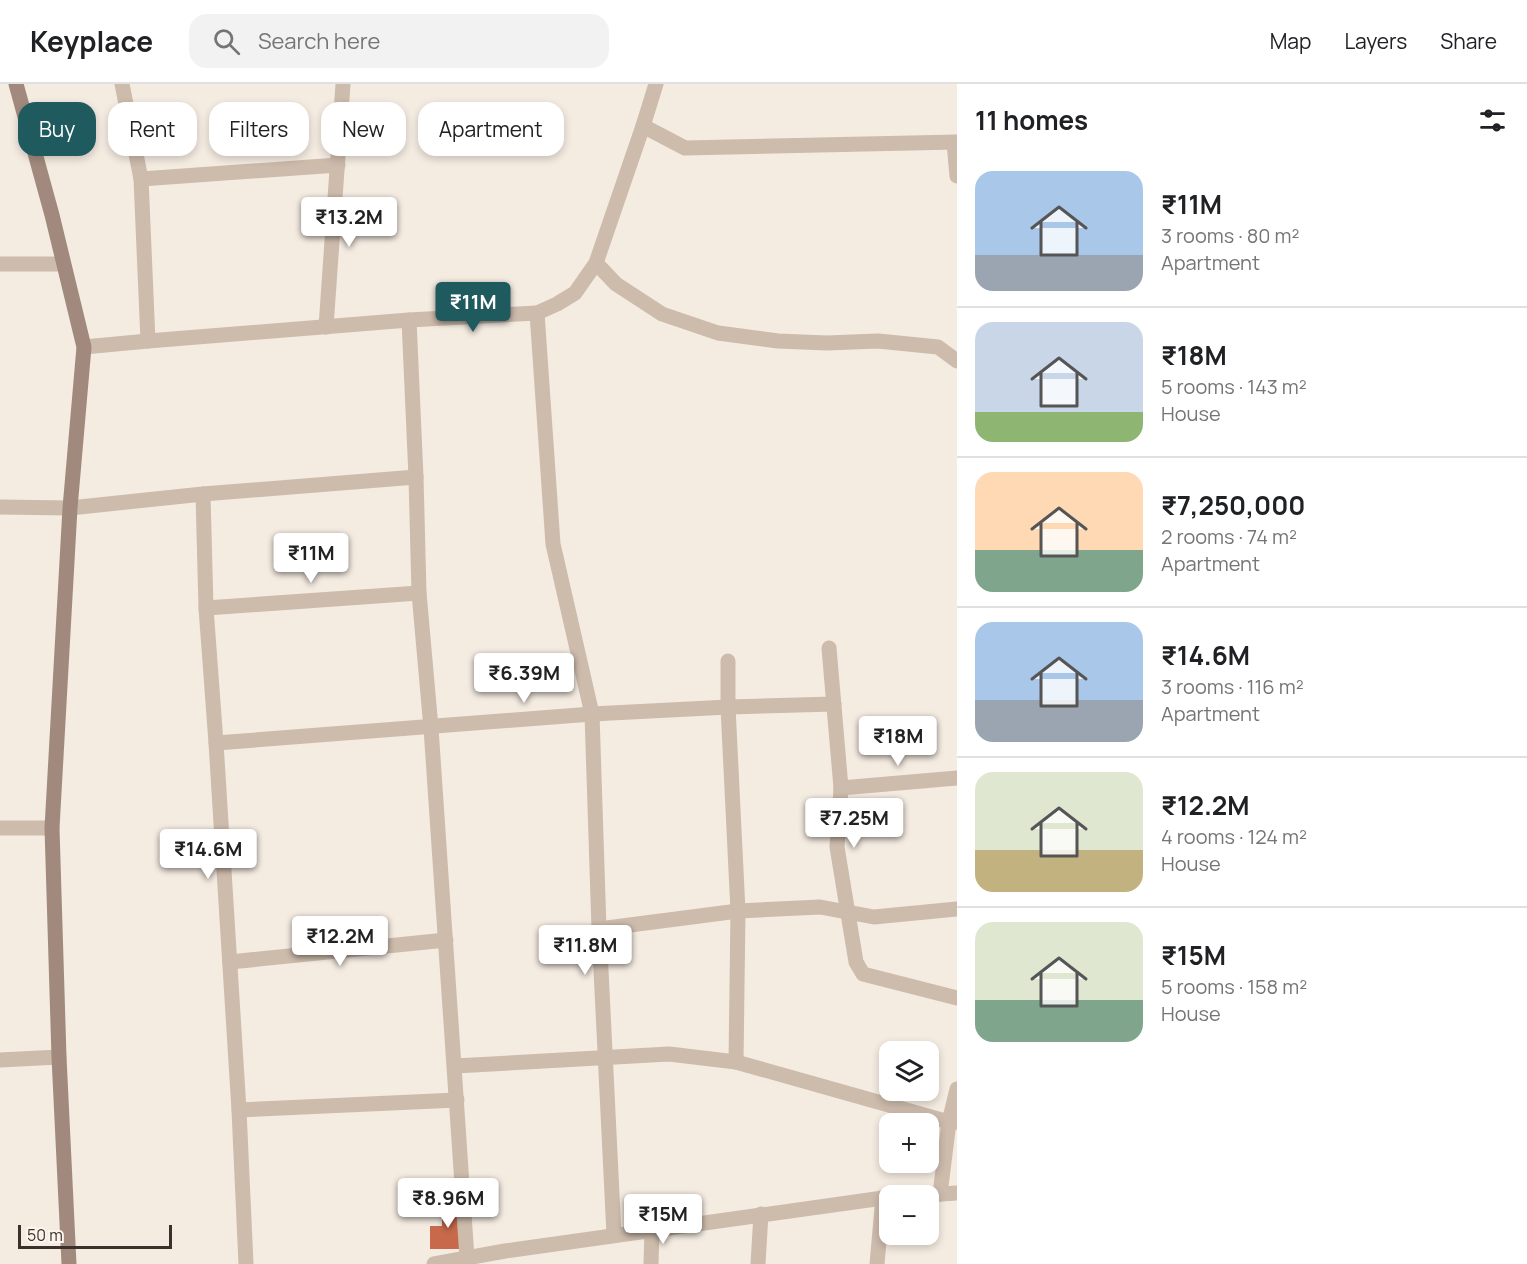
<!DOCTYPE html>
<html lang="en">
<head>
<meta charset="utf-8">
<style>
  body { margin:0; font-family:Manrope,sans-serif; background:#f2f2f2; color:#202124; height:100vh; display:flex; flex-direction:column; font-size:22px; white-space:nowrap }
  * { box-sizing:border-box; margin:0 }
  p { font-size:20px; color:#757577 }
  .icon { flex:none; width:33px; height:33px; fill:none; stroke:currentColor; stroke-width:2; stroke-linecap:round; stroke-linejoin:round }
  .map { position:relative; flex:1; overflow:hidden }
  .sheet { display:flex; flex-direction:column; background:#fff; width:570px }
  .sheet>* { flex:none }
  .hud { position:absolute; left:18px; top:18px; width:570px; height:54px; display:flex; gap:12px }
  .controls { position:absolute; left:879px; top:957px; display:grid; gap:12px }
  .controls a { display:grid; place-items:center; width:60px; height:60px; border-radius:12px; background:#fff; box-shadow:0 3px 9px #0003; font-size:30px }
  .scale { position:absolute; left:18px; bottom:15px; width:154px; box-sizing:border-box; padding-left:6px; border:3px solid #3b302b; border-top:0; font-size:16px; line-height:21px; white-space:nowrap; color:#3b302b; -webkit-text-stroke:4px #fbf5ee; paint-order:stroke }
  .price { position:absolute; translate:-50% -51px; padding:0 14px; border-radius:6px; background:#fff; color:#222; font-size:20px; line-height:39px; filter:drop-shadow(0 2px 3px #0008) }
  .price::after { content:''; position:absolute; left:50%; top:36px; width:18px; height:14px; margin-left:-9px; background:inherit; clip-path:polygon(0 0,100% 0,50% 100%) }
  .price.current { background:#1f5a5e; color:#fff }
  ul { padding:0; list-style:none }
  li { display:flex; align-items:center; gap:18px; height:150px; padding:0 18px }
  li+li { border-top:2px solid #e0e0e0 }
  li span { display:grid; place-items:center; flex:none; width:168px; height:120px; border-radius:18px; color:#555 }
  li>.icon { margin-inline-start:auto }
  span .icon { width:72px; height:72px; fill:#fffc; stroke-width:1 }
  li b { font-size:26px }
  h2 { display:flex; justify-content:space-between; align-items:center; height:72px; padding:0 18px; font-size:26px }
  .chip { padding:0 21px; border-radius:18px; background:#fff; box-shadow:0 3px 9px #0003; font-size:21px; line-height:54px }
  .chip.current { background:#1f5a5e; color:#fff }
  header { display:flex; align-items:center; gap:36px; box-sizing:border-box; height:84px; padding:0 30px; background:#fff; border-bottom:2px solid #e0e0e0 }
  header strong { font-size:28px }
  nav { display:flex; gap:33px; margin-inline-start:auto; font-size:21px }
  .search { width:420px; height:54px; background:#f2f2f2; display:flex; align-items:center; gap:15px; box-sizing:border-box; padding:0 21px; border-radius:18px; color:#757577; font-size:22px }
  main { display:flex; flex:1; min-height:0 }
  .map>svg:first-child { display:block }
</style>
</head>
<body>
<header>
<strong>Keyplace</strong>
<div class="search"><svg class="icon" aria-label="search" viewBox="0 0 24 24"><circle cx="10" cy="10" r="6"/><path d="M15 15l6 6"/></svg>Search here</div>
<nav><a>Map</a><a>Layers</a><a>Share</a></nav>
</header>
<main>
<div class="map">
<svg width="957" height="1180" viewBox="0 0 957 1180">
  <rect width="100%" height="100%" fill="#f4ebe1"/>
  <path fill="#c8694b" d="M460,1119L461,1165H430V1142H442V1120Z"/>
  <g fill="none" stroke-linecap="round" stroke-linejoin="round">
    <g stroke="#cdbbac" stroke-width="15">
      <path d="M122,0L141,95L148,257"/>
      <path d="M643,42L685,64L957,58"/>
      <path d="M954,59L957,92"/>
      <path d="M141,95L338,81"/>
      <path d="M596,179L616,200L662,230L718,249L778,257L827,259L878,257L938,263L957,277"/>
      <path d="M0,180H63"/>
      <path d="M409,236L416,393L419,509L431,644L467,1174"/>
      <path d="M326,243L343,0"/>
      <path d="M84,263L148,257L409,236L537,229"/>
      <path d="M203,410L206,524L216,659L239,1026L246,1180"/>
      <path d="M0,423L70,424L203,410L416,393"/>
      <path d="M206,524L419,509"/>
      <path d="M829,564L841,704L837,763L856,878L863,890L957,914"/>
      <path d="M728,577V623L738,827L736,978"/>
      <path d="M216,659L592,630L728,623L834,620"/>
      <path d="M841,704L957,694"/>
      <path d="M0,744H52"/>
      <path d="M599,845L738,827L820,823L874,833L957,825"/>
      <path d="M230,878L446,856"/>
      <path d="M0,976L59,973"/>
      <path d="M455,982L669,970L736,978L949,1038H957"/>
      <path d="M239,1026L457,1016"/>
      <path d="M940,1110L949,1038L957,1005"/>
      <path d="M912,1112L957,1109"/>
      <path d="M614,1151L599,845L592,630L553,460L537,229L557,220L575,209L596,179L643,42L656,0"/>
      <path d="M434,1180L505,1167L890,1113"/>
      <path d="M651,1180L652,1146"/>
      <path d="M758,1180L761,1130"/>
      <path d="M877,1180L883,1113"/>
    </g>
    <path stroke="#a18a7d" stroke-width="15" d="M16,0L52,131L84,263L70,424L52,744L59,973L69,1180"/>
  </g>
</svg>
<div class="controls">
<a><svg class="icon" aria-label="layers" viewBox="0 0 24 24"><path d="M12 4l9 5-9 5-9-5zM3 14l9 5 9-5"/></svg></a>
<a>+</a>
<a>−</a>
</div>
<div class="scale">50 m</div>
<b class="price" style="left:349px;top:164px">₹13.2M</b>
<b class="price current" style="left:473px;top:249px">₹11M</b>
<b class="price" style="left:311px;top:500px">₹11M</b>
<b class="price" style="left:524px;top:620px">₹6.39M</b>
<b class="price" style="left:898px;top:683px">₹18M</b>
<b class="price" style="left:854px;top:765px">₹7.25M</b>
<b class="price" style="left:208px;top:796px">₹14.6M</b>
<b class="price" style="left:340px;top:883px">₹12.2M</b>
<b class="price" style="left:585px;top:892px">₹11.8M</b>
<b class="price" style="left:448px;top:1145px">₹8.96M</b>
<b class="price" style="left:663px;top:1161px">₹15M</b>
<div class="hud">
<a class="chip current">Buy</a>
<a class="chip">Rent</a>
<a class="chip">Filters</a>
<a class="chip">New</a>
<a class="chip">Apartment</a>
</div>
</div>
<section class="sheet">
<h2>11 homes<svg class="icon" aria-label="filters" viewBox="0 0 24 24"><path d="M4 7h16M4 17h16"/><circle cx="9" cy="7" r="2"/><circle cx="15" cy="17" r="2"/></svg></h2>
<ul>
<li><span style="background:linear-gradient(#a9c7e8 70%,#9aa5b1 0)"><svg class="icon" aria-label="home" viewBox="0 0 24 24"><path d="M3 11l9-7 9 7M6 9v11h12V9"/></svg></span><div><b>₹11M</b><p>3 rooms · 80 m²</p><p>Apartment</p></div></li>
<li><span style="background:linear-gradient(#c9d6e8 75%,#8fb573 0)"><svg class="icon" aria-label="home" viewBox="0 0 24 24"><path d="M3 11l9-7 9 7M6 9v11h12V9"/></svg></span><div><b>₹18M</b><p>5 rooms · 143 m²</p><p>House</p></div></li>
<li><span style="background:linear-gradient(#ffd9b3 65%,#7fa58c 0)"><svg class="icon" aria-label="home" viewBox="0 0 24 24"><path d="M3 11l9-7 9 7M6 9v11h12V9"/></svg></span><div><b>₹7,250,000</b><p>2 rooms · 74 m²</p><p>Apartment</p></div></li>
<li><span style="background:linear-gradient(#a9c7e8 65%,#9aa5b1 0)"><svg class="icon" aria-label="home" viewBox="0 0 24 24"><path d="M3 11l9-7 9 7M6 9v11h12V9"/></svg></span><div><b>₹14.6M</b><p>3 rooms · 116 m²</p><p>Apartment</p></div></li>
<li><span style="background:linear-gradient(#dfe7d0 65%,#c2b280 0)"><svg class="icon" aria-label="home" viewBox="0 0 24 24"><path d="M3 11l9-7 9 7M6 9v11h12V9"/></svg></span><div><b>₹12.2M</b><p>4 rooms · 124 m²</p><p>House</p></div></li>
<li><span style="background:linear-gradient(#dfe7d0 65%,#7fa58c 0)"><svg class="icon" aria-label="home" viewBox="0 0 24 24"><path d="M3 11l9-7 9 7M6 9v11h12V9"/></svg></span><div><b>₹15M</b><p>5 rooms · 158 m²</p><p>House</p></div></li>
</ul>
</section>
</main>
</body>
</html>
